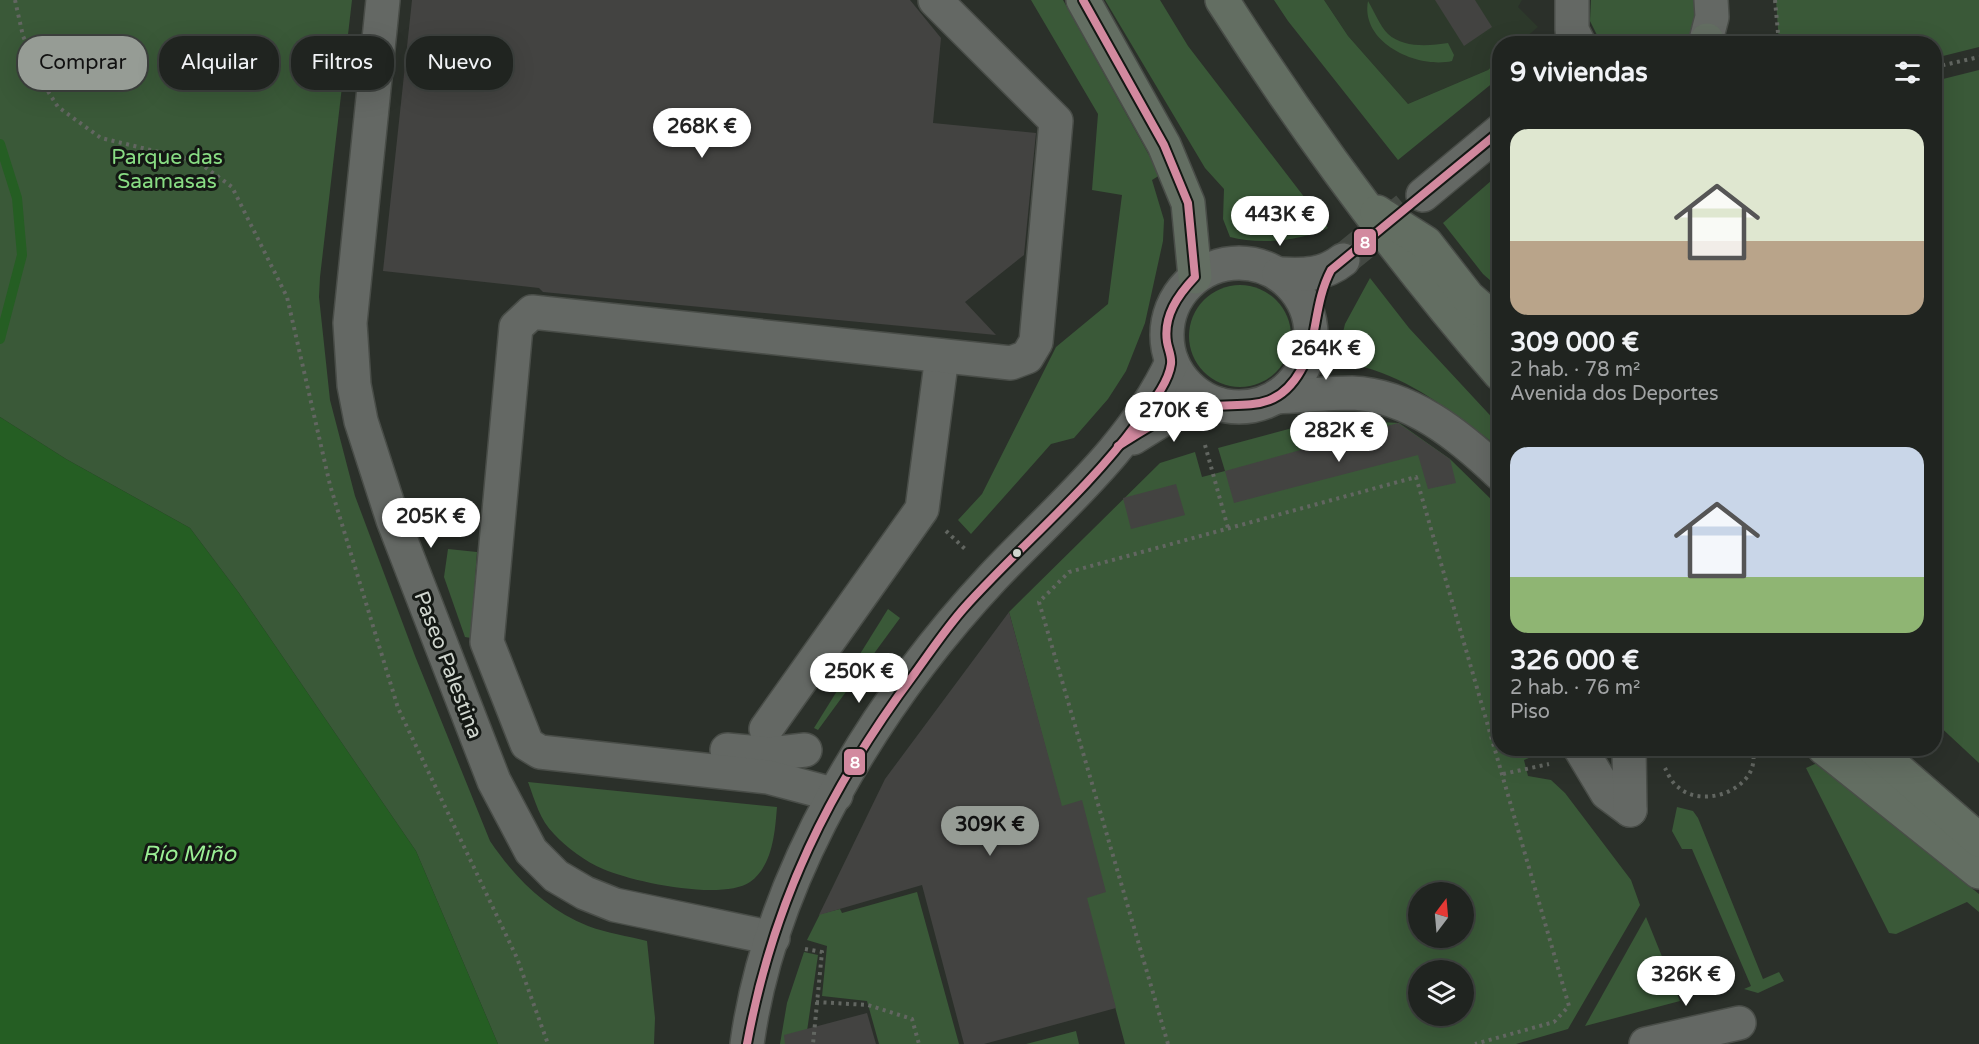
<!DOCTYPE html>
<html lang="es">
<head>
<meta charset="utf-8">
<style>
  body { margin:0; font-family:"Varela Round",sans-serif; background:#282c29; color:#f1f3f6; height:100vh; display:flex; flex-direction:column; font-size:22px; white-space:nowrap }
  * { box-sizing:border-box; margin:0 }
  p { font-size:20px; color:#a2a4a5 }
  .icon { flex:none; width:33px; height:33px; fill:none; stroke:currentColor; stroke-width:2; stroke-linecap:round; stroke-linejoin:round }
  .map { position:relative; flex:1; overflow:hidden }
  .panel { position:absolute; left:1492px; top:36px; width:450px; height:720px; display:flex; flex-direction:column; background:#202420; border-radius:24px; box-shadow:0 6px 24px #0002,0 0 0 2px #3d413e }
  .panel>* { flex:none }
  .guide { position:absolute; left:18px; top:36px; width:570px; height:54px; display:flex; gap:12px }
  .needle { width:39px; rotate:16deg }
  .buttons { position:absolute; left:1408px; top:882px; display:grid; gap:12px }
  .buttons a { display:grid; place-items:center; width:66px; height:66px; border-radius:50%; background:#202420; box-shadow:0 6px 24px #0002,0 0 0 2px #3d413e; font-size:30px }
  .price { position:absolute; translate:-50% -51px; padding:0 14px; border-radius:21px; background:#fff; color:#222; font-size:20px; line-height:39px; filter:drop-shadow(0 2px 3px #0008) }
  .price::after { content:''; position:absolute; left:50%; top:36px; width:18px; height:14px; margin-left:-9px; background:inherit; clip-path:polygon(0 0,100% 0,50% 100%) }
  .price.current { background:#969c95; color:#111 }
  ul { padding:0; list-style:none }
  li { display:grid; align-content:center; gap:12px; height:318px; padding:0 18px }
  li span { display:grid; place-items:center; height:186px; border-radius:18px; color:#555 }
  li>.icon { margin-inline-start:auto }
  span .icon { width:108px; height:108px; fill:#fffc; stroke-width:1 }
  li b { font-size:26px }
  h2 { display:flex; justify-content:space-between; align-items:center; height:72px; padding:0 18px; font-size:26px }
  .pill { padding:0 21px; border-radius:24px; background:#202420; box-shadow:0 6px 24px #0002,0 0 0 2px #3d413e; font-size:21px; line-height:54px }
  .pill.current { background:#969c95; color:#111 }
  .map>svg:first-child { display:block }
</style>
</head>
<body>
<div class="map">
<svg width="1979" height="1044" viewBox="0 0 1979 1044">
  <rect width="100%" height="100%" fill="#2b302a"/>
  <path fill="#2d392b" d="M1324,0H1522L1518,7L1538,27L1519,43L1500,44V59L1488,70L1408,104L1348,36Z"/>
  <g fill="#3a5938" fill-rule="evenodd">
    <path d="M0,0H352L320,277L319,297L330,400L355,496L415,656L490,841C515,878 546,909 588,926C606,933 628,936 647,941L655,1018L654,1044H498L416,851L239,593L190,528L66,459L0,417Z"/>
    <path d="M1031,0H1063L1160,175L1152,180L1164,220L1163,241L1145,323L1126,371L1108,399L1074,438L1051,444L971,534L958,520L982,494L1056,347L1108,304L1122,195L1092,190L1098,114Z"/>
    <path d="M1105,0H1160L1188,46L1328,228C1301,241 1259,245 1230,237L1223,219L1224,189L1205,168Z"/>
    <path d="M1274,0H1324L1348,36L1408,104L1488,70L1500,59V77L1398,160L1288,21Z"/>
    <path d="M1591,0H1698L1693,36L1688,43H1601L1590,21Z"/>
    <path d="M1776,0H1979V47L1935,58V44L1779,43Z"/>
    <path d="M1368,1C1374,11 1380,26 1388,34C1403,48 1429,46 1448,43L1454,55L1452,61C1418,69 1360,43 1368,1Z"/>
    <path d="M1979,70V763L1935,722V81Z"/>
    <path d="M1500,173V289L1483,274L1443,223Z"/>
    <path d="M1370,278L1409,328L1500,426V448C1464,421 1425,389 1382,373C1369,368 1356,365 1342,361L1337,357L1345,324Z"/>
    <circle cx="1240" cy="336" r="51"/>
    <path d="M1326,419L1399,423L1450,459L1500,508V748L1547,749L1548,750L1524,760L1528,776L1551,780L1565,793L1631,880L1640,905L1568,1029L1516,1044H1125L1009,612L1160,463L1195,452L1202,477L1225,471L1218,448ZM1419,892H1464V938H1419ZM1419,970H1464V1016H1419Z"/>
    <path d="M448,549L477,552L471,638L465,637L444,577Z"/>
    <path d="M888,609L900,618L818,730L814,728Z"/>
    <path d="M1817,763L1979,894V912L1967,902L1896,934L1889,933L1806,768Z"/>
    <path d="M528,782L777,807C775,831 773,866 750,882C722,901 633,882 603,869C586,862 566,847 554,834C540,820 535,801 528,782Z"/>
    <path d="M1677,807L1693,811L1698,818L1763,979L1779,972L1784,981L1758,993L1744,989L1751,986L1692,849H1682L1672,831Z"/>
    <path d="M917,892L959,1044H879L867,1001L822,996L827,946L807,940L820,914L840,909L842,913Z"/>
    <path d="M1646,917L1680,1001L1585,1026Z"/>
    <path d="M804,952L818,955L806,1038L821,1044H780L787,1003Z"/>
    <path d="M1076,1031L1079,1044H1026L1030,1043Z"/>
  </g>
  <path fill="#255e23" d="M0,417L66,459L190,528L239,593L416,851L498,1044H0Z"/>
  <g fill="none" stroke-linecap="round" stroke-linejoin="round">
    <path stroke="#255e23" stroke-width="10" d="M0,144L17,198L22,255L0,339"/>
  </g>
  <g fill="#434341">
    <path d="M412,0H910L941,38L933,123L1036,133L1024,255L965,302L996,335L543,292L539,288L383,271Z"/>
    <path d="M1435,0H1475L1492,27L1464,46Z"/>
    <path d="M1398,423L1450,459L1456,483L1428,489L1418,455L1234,503L1225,471Z"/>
    <path d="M1176,484L1185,515L1131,529L1123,498Z"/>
    <path d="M1009,612L1062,806L1082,800L1106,892L1087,898L1116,1008L984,1044H964L922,885L819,915L885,779Z"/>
    <path d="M867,1013L876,1044H785L784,1035Z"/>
  </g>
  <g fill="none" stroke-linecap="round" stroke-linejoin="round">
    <path stroke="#444943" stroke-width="33" stroke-dasharray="33 16" stroke-linecap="butt" d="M1343,260L1423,195"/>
    <defs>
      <g id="minor">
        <path d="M383,0L350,323L354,385L361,421L393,520L494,781L531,851L556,876L585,893L615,905L773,938"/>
        <path d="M1572,0V30L1579,44"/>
        <path d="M1705,44L1712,17L1711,0"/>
        <path d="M1423,195L1500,131"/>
        <circle cx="1239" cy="335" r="72"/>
        <path d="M1279,274C1303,275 1323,276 1343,260"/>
        <path d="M1277,397C1302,396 1327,393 1352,393C1410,395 1460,436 1500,474"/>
        <path d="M1133,438L1170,415L1218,404"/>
        <path d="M766,729L922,509L942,356"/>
        <path d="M1580,748L1607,793L1630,810"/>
        <path d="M1629,748L1630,810"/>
        <path d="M727,750L770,754L805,750"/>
        <path d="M836,795L768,777L540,752L527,744L487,642L516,327L532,312L1011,363L1027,357L1036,342L1056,121L935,0"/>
        <path d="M747,1044C770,874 877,701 993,577C1056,510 1133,447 1172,362"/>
        <path d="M1646,1044L1739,1023"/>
      </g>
      <g id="highway">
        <path d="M1083,0L1164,145L1188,203L1195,277"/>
        <path d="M1222,0C1306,132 1398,256 1500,374"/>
        <path d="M1707,44V40"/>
        <path d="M1377,212L1426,243L1468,297L1500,325"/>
        <path d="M1824,748L1979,872"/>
        <path d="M1873,748L1979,840"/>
      </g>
    </defs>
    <use href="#minor" stroke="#494d48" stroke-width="36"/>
    <use href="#highway" stroke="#494d48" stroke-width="36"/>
    <g stroke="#626661" stroke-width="4" stroke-dasharray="3 4.5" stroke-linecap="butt">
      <path d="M15,0L23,36L49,93L58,107L101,138L188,159L205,167L232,187L287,297L330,485L398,708L517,958L548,1044"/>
      <path d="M1775,0L1779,44"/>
      <path d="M1935,67L1979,57"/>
      <path d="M1205,445L1228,528"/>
      <path d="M946,531L965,549"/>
      <path d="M1665,768C1668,774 1672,783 1678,787C1704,811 1764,787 1752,748"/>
      <path d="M1503,774L1549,764"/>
      <path d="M805,949L822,952L813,1044"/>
      <path d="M816,1002L868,1005L912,1019L919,1044"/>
      <path d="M1168,1044L1039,602L1069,572L1416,477L1569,1006L1554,1022L1475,1044"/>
    </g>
    <use href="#minor" stroke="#646864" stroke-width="33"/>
    <use href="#highway" stroke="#636e62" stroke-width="33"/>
    <defs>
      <g id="bus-1">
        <path d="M1118,446C1141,432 1165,415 1192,409C1236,398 1273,420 1301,370C1318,342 1313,304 1331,270L1500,131"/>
        <path d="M747,1044C773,902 829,788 915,673C931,651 947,627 965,607C1021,545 1087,491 1137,423C1149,406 1168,385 1171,364C1172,356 1168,349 1167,342C1163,316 1178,295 1195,277L1188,203L1164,145L1083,0"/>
      </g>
    </defs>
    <use href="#bus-1" stroke="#141814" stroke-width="12"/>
    <use href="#bus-1" stroke="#d2899f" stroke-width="8"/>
  </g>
  <circle fill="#d0d6cf" stroke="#141814" stroke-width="2" cx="1017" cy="553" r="5"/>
  <g text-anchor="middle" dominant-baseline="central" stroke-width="6" stroke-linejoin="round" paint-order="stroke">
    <g font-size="21" fill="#88dc83" stroke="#141814">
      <text x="167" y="157">Parque das<tspan x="167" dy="24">Saamasas</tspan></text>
    </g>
    <g font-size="21" fill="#d0d6cf" stroke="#141814">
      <text transform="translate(448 665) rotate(69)">Paseo Palestina</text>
    </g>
    <g font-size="22" font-style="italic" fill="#9bef95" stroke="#141814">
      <text x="189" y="854">Río Miño</text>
    </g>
  </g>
  <g stroke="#141814" stroke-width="2">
    <rect x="1353" y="228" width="24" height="28" rx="6" fill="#d2899f"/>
    <rect x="843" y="748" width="23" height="28" rx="6" fill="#d2899f"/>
  </g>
  <g font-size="16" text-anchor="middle" font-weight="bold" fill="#fff">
    <text x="1365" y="248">8</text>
    <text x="855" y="768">8</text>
  </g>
</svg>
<div class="buttons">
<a><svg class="needle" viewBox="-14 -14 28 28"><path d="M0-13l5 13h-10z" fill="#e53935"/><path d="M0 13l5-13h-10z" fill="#a2a4a5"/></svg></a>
<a><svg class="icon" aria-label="layers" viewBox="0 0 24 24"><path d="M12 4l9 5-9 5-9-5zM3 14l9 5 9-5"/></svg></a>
</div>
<b class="price" style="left:702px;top:159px">268K €</b>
<b class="price" style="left:1280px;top:247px">443K €</b>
<b class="price" style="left:1326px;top:381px">264K €</b>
<b class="price" style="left:1174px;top:443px">270K €</b>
<b class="price" style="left:1339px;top:463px">282K €</b>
<b class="price" style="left:431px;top:549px">205K €</b>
<b class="price" style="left:859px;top:704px">250K €</b>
<b class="price current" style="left:990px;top:857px">309K €</b>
<b class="price" style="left:1686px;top:1007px">326K €</b>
<div class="guide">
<a class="pill current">Comprar</a>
<a class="pill">Alquilar</a>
<a class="pill">Filtros</a>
<a class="pill">Nuevo</a>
</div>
<section class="panel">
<h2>9 viviendas<svg class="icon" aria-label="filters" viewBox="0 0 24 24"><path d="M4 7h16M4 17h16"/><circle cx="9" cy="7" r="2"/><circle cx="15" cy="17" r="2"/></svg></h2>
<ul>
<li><span style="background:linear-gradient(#dfe7d0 60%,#b9a48a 0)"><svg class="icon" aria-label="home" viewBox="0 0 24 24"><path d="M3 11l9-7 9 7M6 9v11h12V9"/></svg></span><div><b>309 000 €</b><p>2 hab. · 78 m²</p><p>Avenida dos Deportes</p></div></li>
<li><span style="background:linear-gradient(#c9d6e8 70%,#8fb573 0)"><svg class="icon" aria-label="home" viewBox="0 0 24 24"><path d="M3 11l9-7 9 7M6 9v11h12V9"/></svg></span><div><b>326 000 €</b><p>2 hab. · 76 m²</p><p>Piso</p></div></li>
</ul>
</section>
</div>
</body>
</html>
